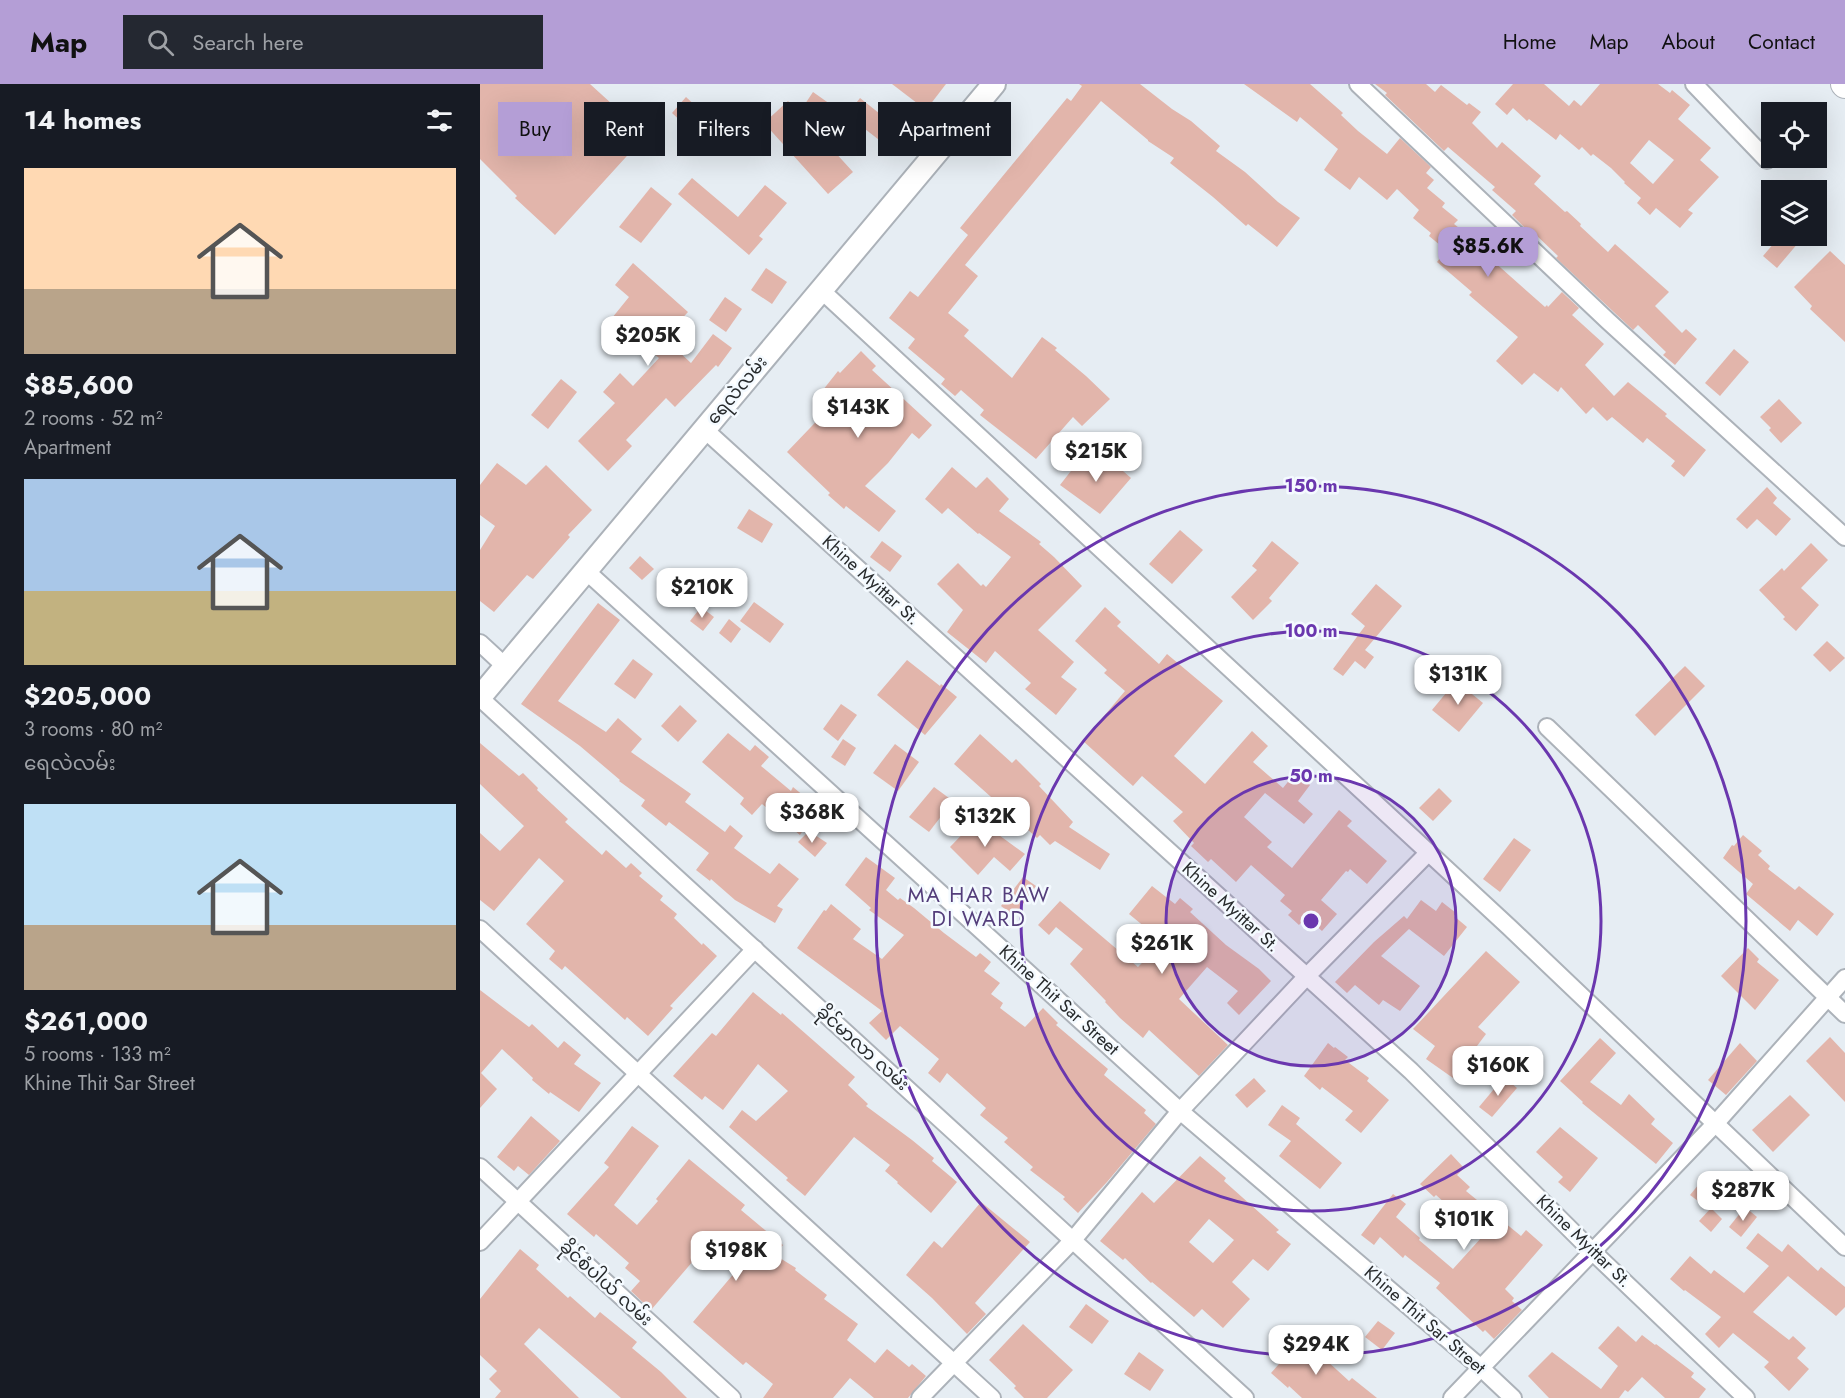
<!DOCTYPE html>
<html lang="en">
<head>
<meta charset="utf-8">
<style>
  body { margin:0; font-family:Jost,"Noto Sans Myanmar",sans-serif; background:#242831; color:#f1f3f6; height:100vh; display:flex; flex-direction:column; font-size:22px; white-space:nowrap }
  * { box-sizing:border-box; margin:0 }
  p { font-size:20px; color:#9ea1a6 }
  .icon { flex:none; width:33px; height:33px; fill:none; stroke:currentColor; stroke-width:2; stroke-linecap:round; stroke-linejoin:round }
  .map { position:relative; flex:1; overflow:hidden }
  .drawer { display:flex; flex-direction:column; background:#171b24; width:480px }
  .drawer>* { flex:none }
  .hud { position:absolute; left:18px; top:18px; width:570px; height:54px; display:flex; gap:12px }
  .controls { position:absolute; left:1281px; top:18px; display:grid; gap:12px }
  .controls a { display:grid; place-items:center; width:66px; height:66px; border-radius:0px; background:#171b24; box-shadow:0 6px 24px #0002; font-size:30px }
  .price { position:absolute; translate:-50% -51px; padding:0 14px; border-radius:12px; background:#fff; color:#222; font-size:20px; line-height:39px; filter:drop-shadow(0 2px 3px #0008) }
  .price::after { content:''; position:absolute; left:50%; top:36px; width:18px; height:14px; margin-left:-9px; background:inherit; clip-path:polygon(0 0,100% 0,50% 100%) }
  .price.active { background:#b49ed6; color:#111 }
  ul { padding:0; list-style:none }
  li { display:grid; align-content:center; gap:12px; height:318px; padding:0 24px }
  li span { display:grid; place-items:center; height:186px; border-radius:0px; color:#555 }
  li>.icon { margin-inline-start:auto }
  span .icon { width:108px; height:108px; fill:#fffc; stroke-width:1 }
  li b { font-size:26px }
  h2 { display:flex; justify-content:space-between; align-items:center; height:72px; padding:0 24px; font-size:26px }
  .chip { padding:0 21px; border-radius:0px; background:#171b24; box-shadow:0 6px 24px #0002; font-size:21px; line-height:54px }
  .chip.active { background:#b49ed6; color:#111 }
  header { display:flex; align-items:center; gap:36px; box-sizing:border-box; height:84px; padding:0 30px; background:#b49ed6; color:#111 }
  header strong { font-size:28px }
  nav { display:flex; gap:33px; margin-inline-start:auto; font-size:21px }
  .search { width:420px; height:54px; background:#242831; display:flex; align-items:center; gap:15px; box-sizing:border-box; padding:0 21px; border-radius:0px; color:#9ea1a6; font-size:22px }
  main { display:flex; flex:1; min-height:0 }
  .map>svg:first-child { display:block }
</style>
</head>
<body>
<header>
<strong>Map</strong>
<div class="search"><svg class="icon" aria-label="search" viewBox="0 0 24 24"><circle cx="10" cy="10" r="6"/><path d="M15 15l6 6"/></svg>Search here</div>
<nav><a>Home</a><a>Map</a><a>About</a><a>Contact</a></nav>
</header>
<main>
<section class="drawer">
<h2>14 homes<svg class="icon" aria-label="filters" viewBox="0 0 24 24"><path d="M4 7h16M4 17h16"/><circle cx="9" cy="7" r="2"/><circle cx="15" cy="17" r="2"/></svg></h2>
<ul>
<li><span style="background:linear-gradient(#ffd9b3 65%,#b9a48a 0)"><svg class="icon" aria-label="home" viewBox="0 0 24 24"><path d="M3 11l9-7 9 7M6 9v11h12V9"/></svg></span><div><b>$85,600</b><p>2 rooms · 52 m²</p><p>Apartment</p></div></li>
<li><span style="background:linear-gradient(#a9c7e8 60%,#c2b280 0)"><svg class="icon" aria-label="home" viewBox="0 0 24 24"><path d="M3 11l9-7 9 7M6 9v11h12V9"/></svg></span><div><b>$205,000</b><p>3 rooms · 80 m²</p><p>ရေလဲလမ်း</p></div></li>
<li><span style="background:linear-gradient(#bfe0f5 65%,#b9a48a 0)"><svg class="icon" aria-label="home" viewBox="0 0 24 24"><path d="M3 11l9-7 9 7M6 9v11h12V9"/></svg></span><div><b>$261,000</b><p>5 rooms · 133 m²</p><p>Khine Thit Sar Street</p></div></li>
</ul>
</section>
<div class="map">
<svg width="1365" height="1314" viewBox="0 0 1365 1314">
  <rect width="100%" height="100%" fill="#e6edf3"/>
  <g fill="#e2b5ab" fill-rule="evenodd">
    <path d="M0,0H110L166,51L75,151L35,114L37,112L0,75Z"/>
    <path d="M412,0H466L446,26Z"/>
    <path d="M599,0H660L692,25L711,37L740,62L736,67L765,88L798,118L820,134L797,163L768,140L766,142L733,113L690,79L694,74L668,57V56L621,17L485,181L498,192L468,229L489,246L484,252L532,294L562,253L577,264L575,266L606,292L630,315L602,342L593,333L556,375L500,331L504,326L481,306L475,312L461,300L465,295L428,264L435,255L409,234L430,207L438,213L488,151L480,144L587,14L591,17L602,2Z"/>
    <path d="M764,0H830L863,29L861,31L878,47L907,70L920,54L951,83L946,89L954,96L947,104L965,119L962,123L978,136L974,140L1015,172L1012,176L1065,223L1067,221L1068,223L1082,208L1099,224L1092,231L1124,260L1105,281L1134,312L1148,298L1187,330L1185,332L1226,366L1204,393L1191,382L1195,377L1167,354L1163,359L1132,333L1127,337L1113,323L1106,330L1081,303L1078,308L1054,289L1042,301L1016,277L1038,253L989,211L992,208L957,178L966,166L949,152L951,149L933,134L939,126L917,105L907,116L879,93L870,106L844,86L858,65L820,33L817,38Z"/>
    <path d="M895,0H946L955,8L961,1L987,21L989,19L1001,28L992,39L1017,64L1022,58L1061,92L1054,100L1085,128L1087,127L1101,140L1100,142L1128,168L1135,160L1189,208L1175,222L1202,249L1206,245L1217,255L1195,281L1183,271L1186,268L1158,241L1153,246L1076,174L1078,172L1056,151L1054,153L1032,131L1036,127L1012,106L1015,103L968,63L964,67L905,11L907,9Z"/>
    <path d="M1033,0H1064L1089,22L1094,16L1101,22L1120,0H1178L1190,9L1192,6L1210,21L1198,35L1231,64L1220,76L1239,93L1208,126L1213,129L1200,144L1176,124L1170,131L1157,119L1161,114L1144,99L1145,98L1131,84L1113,70L1111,72L1102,63L1099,66L1080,50L1076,56L1049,35L1047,37L1033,24L1027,31L1015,20ZM1169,56L1194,76L1173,100L1150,79Z"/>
    <path d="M333,8L350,20L333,44L373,88L348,110L284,39L308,17L319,29Z"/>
    <path d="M206,13L247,51L233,67L192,29Z"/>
    <path d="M380,14L424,49L412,66L367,31Z"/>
    <path d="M212,94L258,133L285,101L307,119L279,152L283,155L269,171L198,110Z"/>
    <path d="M171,103L192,120L161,159L139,143Z"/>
    <path d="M1300,152H1324L1297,184L1283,172Z"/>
    <path d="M1350,167L1365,181V258L1330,225L1332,222L1314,203Z"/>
    <path d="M153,179L208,228L184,254L211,279L233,250L252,264L238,283L236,281L195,323L186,314L146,356L152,362L128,387L98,357L135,319L123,308L140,289L153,302L179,274L132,234L149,213L135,201Z"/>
    <path d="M286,184L307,198L292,220L271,206Z"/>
    <path d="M245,213L262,225L246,248L229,236Z"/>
    <path d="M1254,265L1269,278L1240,312L1225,299Z"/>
    <path d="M381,267L396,282L392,286L452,341L439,355L432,349L408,379L385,402L416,427L399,448L366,422L364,425L348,411L350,409L307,368L352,321L339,311L358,287L360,289Z"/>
    <path d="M81,295L97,308L68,345L51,331Z"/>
    <path d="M1299,315L1322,339L1301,359L1289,346L1291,344L1280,333Z"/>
    <path d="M627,373L651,394L620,430L580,401L601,374L616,386Z"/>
    <path d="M17,379L46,401L66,381L112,426L88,451L90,453L53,495L47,491L14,528L0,517V466L15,442L0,431V401Z"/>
    <path d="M472,383L496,404L507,393L529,415L519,427L561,458L559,460L574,473L602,502L558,546L594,578L581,593L597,605L576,631L545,605L551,599L515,567L506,579L467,548L483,526L457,500L478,479L501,502L503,500L506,503L531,473L499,449L498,450L468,424L462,430L445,415Z"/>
    <path d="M1287,403L1297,414L1293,419L1311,435L1296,452L1277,435L1267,445L1256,435Z"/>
    <path d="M269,425L293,440L282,459L257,444Z"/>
    <path d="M700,446L723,466L692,500L669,480Z"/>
    <path d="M402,457L422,472L410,488L390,473Z"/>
    <path d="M792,457L819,479L789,514L792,517L773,536L751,513L777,486L772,482Z"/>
    <path d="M1331,459L1348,476L1321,504L1339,521L1316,547L1303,535L1305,533L1279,506L1302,484L1304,487Z"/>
    <path d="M160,472L174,485L162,496L149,484Z"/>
    <path d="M896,500L922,522L885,566L894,573L885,585L875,577L863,592L853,585L885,542L871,530Z"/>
    <path d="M274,518L304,540L290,559L260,537Z"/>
    <path d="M118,519L140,536L78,617L126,648L138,634L162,655L151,668L211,710L205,718L245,748L250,741L263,752L254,764L290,790L299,779L319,795L297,822L303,825L295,839L255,816L231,795L230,797L216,786L229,769L189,738L186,742L161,722L165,716L139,697L140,696L100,662L41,620Z"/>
    <path d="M221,523L234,533L223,547L210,537Z"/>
    <path d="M625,523L641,538L637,542L679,580L687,570L743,617L694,672L725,700L772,647L788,662L773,678L803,704L815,689L830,701L818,717L833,730L824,740L785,709L764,733L792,758L787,763L812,784L859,726L872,737L867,742L907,777L887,800L870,785L868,788L866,787L841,816L857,830L842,847L826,833L819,841L808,831L812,827L800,817L805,811L771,781L756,798L731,775L728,778L711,762L714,759L693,737L703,728L662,692L653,702L603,657L645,607L624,589L627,586L595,557Z"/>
    <path d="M249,535L261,545L251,559L239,549Z"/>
    <path d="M1347,557L1365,574L1350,588L1333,571Z"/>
    <path d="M153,575L173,590L155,615L134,600Z"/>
    <path d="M427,576L460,602L461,600L477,613L445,651L397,611Z"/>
    <path d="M1205,582L1225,602L1175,652L1155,631Z"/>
    <path d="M976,597L1003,619L979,648L952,626Z"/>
    <path d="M361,620L377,631L358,657L343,645Z"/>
    <path d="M200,621L217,637L198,658L181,642Z"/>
    <path d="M248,649L270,667L275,661L289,673L281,682L311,707L313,703L336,722L330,729L333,731L320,751L282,720L272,731L260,720L264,714L222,678Z"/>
    <path d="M500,650L532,679L536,675L561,700L559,702L593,738L589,743L630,770L620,786L575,757L570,761L560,751L557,754L474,680Z"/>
    <path d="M363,655L376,664L365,682L351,673Z"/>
    <path d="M0,659L39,692L43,689L58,704L57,706L88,735L85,738L122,771L126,766L146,784L151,779L162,789L159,792L183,812L180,816L197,830L194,834L222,861L223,859L237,872L190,922L193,924L168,952L147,933L145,936L85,882L82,886L69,875L75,867L46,840L84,797L59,774L14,827L0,816V749L20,767L44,742L0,700Z"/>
    <path d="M415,660L439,678L418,707L393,689Z"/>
    <path d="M454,703L473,717L449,748L429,733Z"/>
    <path d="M959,704L972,717L953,737L939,724Z"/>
    <path d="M497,735L545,770L530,787L514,773L498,791L470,763Z"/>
    <path d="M329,747L347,759L335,773L318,758Z"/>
    <path d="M1263,751L1282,767L1278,771L1290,782L1288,785L1315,806L1319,802L1354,830L1337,852L1318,836L1310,847L1266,810L1273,800L1243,774L1252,761L1254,762Z"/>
    <path d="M1034,754L1051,766L1020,808L1003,795Z"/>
    <path d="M386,773L415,794L406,806L418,816L420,814L434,824L464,849L496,873L500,869L511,878L504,887L520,899L511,910L523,919L520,924L545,943L563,924L578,939L576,941L628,985L624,991L666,1026L664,1029L676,1040L627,1098L598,1129L583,1115L585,1113L550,1086L553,1083L524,1058L528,1054L500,1031L506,1024L467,989L460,999L448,989L459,975L420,942L406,956L389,939L402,927L317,864L344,826L346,827L351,820L381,845L373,855L402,875L424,851L389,826L391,824L365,801Z"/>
    <path d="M543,793L556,802L534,832L521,822Z"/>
    <path d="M672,802L695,820L700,814L713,825L710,828L746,861L779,885L791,897L759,931L747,919L758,907L727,883L699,915L748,961L719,992L669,946L663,954L640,934L625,918L626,917L590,880L603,865L576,843L569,851L558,841L580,817L658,883L681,859L670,850L671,848L649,830Z"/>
    <path d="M941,816L956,827L962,818L976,829L974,832L987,843L964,872L929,845L901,872L940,902L920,927L903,916L899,921L875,901L867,909L855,898L894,858L924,832L927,835Z"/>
    <path d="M1268,864L1279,875L1277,878L1299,896L1275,926L1241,892Z"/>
    <path d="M1006,867L1040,898L998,943L1006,950L973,994L946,975L955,962L933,945Z"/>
    <path d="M0,906L49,943L52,940L78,964L84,957L101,971L94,980L121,999L99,1028L70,1008L69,1010L52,996L53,994L22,965L1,989L17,1005L0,1024Z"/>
    <path d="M273,908L301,931L302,929L375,993L368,1001L388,1020L386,1022L432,1056L454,1074L452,1077L477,1098L451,1129L417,1099L418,1098L405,1087L410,1081L374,1053L325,1112L306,1096L308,1094L249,1043L262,1026L276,1037L308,1007L278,980L243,1026L225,1012L222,1016L193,992L232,949L236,952Z"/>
    <path d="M1350,953L1365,969V1018L1326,977Z"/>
    <path d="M1120,954L1136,969L1110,998L1141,1021L1149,1010L1175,1035L1171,1040L1193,1059L1176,1080L1102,1019L1103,1018L1080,997Z"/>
    <path d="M848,959L854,964L855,963L868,973L865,976L889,994L887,997L909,1016L881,1049L865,1036L873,1027L842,1003L840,1006L824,992Z"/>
    <path d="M1260,959L1277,977L1246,1011L1228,996Z"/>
    <path d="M1024,993L1037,1004L1012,1033L999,1023Z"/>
    <path d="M774,994L786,1007L767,1024L755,1011Z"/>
    <path d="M1310,1011L1330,1031L1293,1068L1272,1046Z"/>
    <path d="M802,1021L820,1034L816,1040L862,1079L840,1105L799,1072L811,1057L788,1041Z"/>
    <path d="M51,1032L80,1057L49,1091L38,1082L34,1087L17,1073Z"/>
    <path d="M152,1042L179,1062L134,1121L157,1141L178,1117L176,1115L209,1075L265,1121L261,1126L303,1161L295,1171L316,1184L315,1186L347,1211L344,1215L378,1240L367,1256L395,1279L407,1265L429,1283L432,1280L446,1292L428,1314H394L370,1294L353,1314H283L293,1300L266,1278L263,1281L213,1238L256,1187L226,1162L171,1226L151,1207L160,1197L145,1184L149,1179L116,1150L114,1153L87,1130L129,1083L124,1079Z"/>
    <path d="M1080,1043L1118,1074L1090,1108L1078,1098L1083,1093L1056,1068Z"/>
    <path d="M971,1070L984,1084L977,1091L990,1103L986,1107L1041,1152L1046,1146L1063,1161L1025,1205L1034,1214L1032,1217L1042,1226L1014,1255L1005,1246L1003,1248L956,1204L960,1199L925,1171L923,1174L900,1153L894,1161L881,1151L913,1110L926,1120L916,1133L940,1154L939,1156L973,1185L1001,1154L985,1141L987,1139L956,1111L954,1113L940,1100Z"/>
    <path d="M720,1072L746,1094L744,1097L799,1146L796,1148L811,1160L788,1187L773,1175L752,1198L770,1215L743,1244L722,1225L714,1233L672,1198L671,1199L645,1174L643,1176L620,1157L662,1108L674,1119ZM729,1135L754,1156L733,1179L709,1158Z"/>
    <path d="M1224,1094L1239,1107L1226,1123L1210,1111Z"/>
    <path d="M501,1118L550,1158L495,1219L506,1230L487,1250L452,1214L426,1191L454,1157L462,1164Z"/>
    <path d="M1265,1123L1277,1133L1261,1153L1249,1143Z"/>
    <path d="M1231,1124L1242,1135L1231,1148L1219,1137Z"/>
    <path d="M1278,1149L1302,1168L1308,1160L1338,1187L1341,1183L1365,1203V1223L1356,1232L1308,1192L1273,1228L1309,1256L1313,1252L1326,1264L1317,1274L1329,1285L1309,1307L1284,1283L1289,1278L1253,1249L1239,1264L1225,1250L1241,1233L1205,1206L1204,1207L1190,1195L1210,1172L1231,1190L1234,1186L1264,1209L1289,1182L1266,1164Z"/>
    <path d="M40,1165L59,1181L56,1185L88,1214L90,1212L115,1234L120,1228L157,1258L152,1264L181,1288L207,1314H141L59,1244L44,1260L99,1314H15L21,1307L9,1295L17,1287L0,1271V1215Z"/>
    <path d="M606,1220L629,1237L612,1260L589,1243Z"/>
    <path d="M898,1237L915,1249L902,1266L885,1253Z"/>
    <path d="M543,1240L593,1286L567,1314H544L534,1304L536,1302L509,1276Z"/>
    <path d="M1138,1242L1156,1258L1162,1251L1175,1261L1176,1260L1214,1289L1211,1293L1226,1305L1219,1314H1185L1162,1293L1148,1308L1145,1306L1139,1314H1069L1048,1292L1072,1268L1121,1305L1138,1282L1118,1264Z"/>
    <path d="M822,1254L869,1297L872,1294L897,1314H822L809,1302L808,1304L791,1289Z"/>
    <path d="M659,1268L684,1286L670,1307L644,1290Z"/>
  </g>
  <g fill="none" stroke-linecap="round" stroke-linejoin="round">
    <defs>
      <g id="street">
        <path d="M878,0L1128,237L1365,453"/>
        <path d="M1214,0L1287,76"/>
        <path d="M341,206L1029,843L1365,1163"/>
        <path d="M224,345L931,987L1113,1168L1266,1314"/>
        <path d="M105,486L700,1027L1000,1283L1033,1314"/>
        <path d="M0,559L25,582"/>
        <path d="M0,614L765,1314"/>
        <path d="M1067,643L1365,930"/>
        <path d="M0,845L512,1314"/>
        <path d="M0,1083L252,1314"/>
        <path d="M0,1158L275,865"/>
        <path d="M440,1314L593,1156L700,1027L827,892L948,769"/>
        <path d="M972,1314L1235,1040L1365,894"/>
      </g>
      <path id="secondary" d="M0,613L514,0"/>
      <path id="primary" d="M1364,0L1365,1"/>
    </defs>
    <use href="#street" stroke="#acb2b9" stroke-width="20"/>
    <use href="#secondary" stroke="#acb2b9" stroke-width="26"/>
    <use href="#primary" stroke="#acb2b9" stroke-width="28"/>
    <use href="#street" stroke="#fff" stroke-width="16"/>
    <use href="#secondary" stroke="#fff" stroke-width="22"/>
    <use href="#primary" stroke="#fff" stroke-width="26"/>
  </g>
  <circle cx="831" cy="837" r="145" fill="#6a37ae" fill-opacity=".12"/>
  <g fill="none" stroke="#6a37ae" stroke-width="3">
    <circle cx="831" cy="837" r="145"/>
    <circle cx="831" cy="837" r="290"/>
    <circle cx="831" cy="837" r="435"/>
  </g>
  <g text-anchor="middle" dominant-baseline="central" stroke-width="5" stroke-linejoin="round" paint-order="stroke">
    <g font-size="18" fill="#282b2d" stroke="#f4faff">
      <text transform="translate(257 306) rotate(-50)">ရေလဲလမ်း</text>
      <text transform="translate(391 496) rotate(42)">Khine Myittar St.</text>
      <text transform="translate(751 823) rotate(42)">Khine Myittar St.</text>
      <text transform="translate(579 916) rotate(42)">Khine Thit Sar Street</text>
      <text transform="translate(383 964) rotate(42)">ခိုင်မာလာ လမ်း</text>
      <text transform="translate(1104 1157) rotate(44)">Khine Myittar St.</text>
      <text transform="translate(126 1199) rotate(42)">ခိုင်စံပါယ် လမ်း</text>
      <text transform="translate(945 1236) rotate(41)">Khine Thit Sar Street</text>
    </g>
    <g font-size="21" letter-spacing="1.5" fill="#543e7b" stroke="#f4faff">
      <text x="499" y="811">MA HAR BAW<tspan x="499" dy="24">DI WARD</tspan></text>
    </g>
  </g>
  <circle cx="831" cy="837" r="9" fill="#6a37ae" stroke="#f4faff" stroke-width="3"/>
  <g font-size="18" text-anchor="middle" font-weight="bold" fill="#6a37ae" stroke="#f4faff" stroke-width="5" stroke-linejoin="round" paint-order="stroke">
    <text x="831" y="408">150 m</text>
    <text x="831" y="553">100 m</text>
    <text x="831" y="698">50 m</text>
  </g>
</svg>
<div class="controls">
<a><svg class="icon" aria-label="locate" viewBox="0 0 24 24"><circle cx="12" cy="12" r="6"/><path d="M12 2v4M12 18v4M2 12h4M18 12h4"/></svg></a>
<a><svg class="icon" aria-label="layers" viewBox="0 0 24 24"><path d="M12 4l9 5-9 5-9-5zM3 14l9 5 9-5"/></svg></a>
</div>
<b class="price active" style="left:1008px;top:194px">$85.6K</b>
<b class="price" style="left:168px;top:283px">$205K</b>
<b class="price" style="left:378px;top:355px">$143K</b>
<b class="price" style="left:616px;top:399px">$215K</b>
<b class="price" style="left:222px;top:535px">$210K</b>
<b class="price" style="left:978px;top:622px">$131K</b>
<b class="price" style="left:332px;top:760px">$368K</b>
<b class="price" style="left:505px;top:764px">$132K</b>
<b class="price" style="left:682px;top:891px">$261K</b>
<b class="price" style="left:1018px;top:1013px">$160K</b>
<b class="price" style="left:1263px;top:1138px">$287K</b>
<b class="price" style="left:984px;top:1167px">$101K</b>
<b class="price" style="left:256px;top:1198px">$198K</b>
<b class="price" style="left:836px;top:1292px">$294K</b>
<div class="hud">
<a class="chip active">Buy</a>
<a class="chip">Rent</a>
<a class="chip">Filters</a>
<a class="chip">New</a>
<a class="chip">Apartment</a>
</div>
</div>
</main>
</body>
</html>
